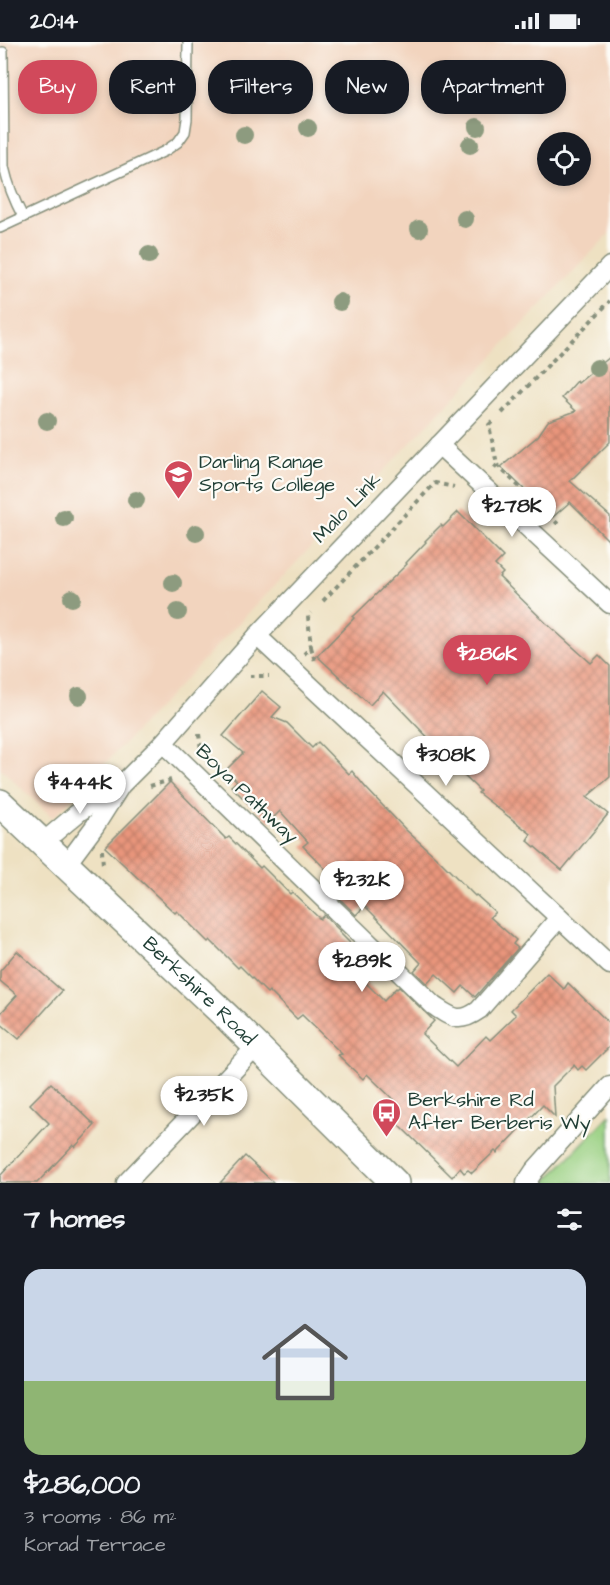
<!DOCTYPE html>
<html lang="en">
<head>
<meta charset="utf-8">
<style>
  body { margin:0; font-family:"Architects Daughter",sans-serif; background:#242831; color:#f1f3f6; height:100vh; display:flex; flex-direction:column; font-size:22px; white-space:nowrap }
  * { box-sizing:border-box; margin:0 }
  p { font-size:20px; color:#9ea1a6 }
  .icon { flex:none; width:33px; height:33px; fill:none; stroke:currentColor; stroke-width:2; stroke-linecap:round; stroke-linejoin:round }
  .map { position:relative; height:1141px; overflow:hidden }
  .panel { display:flex; flex-direction:column; background:#171b24; flex:1 }
  .panel>* { flex:none }
  .banner { position:absolute; left:18px; top:18px; width:574px; height:54px; display:flex; gap:12px }
  .buttons { position:absolute; left:537px; top:90px; display:grid; gap:12px }
  .buttons a { display:grid; place-items:center; width:54px; height:54px; border-radius:50%; background:#171b24; box-shadow:0 3px 9px #0003; font-size:30px }
  .price { position:absolute; translate:-50% -51px; padding:0 14px; border-radius:21px; background:#fff; color:#222; font-size:20px; line-height:39px; filter:drop-shadow(0 2px 3px #0008) }
  .price::after { content:''; position:absolute; left:50%; top:36px; width:18px; height:14px; margin-left:-9px; background:inherit; clip-path:polygon(0 0,100% 0,50% 100%) }
  .price.selected { background:#d1495b; color:#fff }
  ul { padding:0; list-style:none }
  li { display:grid; align-content:center; gap:12px; height:318px; padding:0 24px }
  li+li { border-top:2px solid #363941 }
  li span { display:grid; place-items:center; height:186px; border-radius:18px; color:#555 }
  li>.icon { margin-inline-start:auto }
  span .icon { width:108px; height:108px; fill:#fffc; stroke-width:1 }
  li b { font-size:26px }
  h2 { display:flex; justify-content:space-between; align-items:center; height:72px; padding:0 24px; font-size:26px }
  .pill { padding:0 21px; border-radius:24px; background:#171b24; box-shadow:0 3px 9px #0003; font-size:21px; line-height:54px }
  .pill.selected { background:#d1495b; color:#fff }
  .status { display:flex; justify-content:space-between; align-items:center; height:42px; padding:0 30px; background:#171b24; direction:ltr }
  .status svg { height:16px; fill:currentColor }
  .map>svg:first-child { display:block }
</style>
</head>
<body>
<div class="status"><b>20:14</b><svg viewBox="0 0 49 12"><path d="M0 12V9h3v3zM5 12V6h3v6zM10 12V3h3v9zM15 12V0h3v12zM26 1h20v11H26zM47 4h2v5h-2z"/></svg></div>
<div class="map">
<svg width="610" height="1141" viewBox="0 0 610 1141">
  <defs>
    <pattern id="building-cross-hatch" width="8" height="8" patternUnits="userSpaceOnUse" patternTransform="scale(1.5)"><rect width="8" height="8" fill="#e9957b"/><path d="M0 0l8 8M0 8l8-8" fill="none" stroke="#bc7b66"/></pattern>
  </defs>
  <rect width="100%" height="100%" fill="#fdfcf7"/>
  <filter id="ink" filterUnits="userSpaceOnUse"><feTurbulence type="fractalNoise" baseFrequency=".0167" numOctaves="2"/><feDisplacementMap in="SourceGraphic" scale="12" xChannelSelector="R" yChannelSelector="G"/><feConvolveMatrix kernelMatrix="1 2 1 2 8 2 1 2 1" color-interpolation-filters="sRGB"/></filter>
  <filter id="wash" filterUnits="userSpaceOnUse"><feTurbulence type="fractalNoise" baseFrequency=".008" numOctaves="4" result="noise"/><feDisplacementMap in="SourceGraphic" scale="24" xChannelSelector="R" yChannelSelector="G"/><feGaussianBlur stdDeviation="1.35" result="paint"/><feColorMatrix in="noise" values="0 0 0 0 0 0 0 0 0 0 0 0 0 0 0 0 0 1.4 0 .05"/><feComposite in="paint" operator="in"/></filter>
  <g filter="url(#wash)">
    <rect width="100%" height="100%" fill="#eee1c2"/>
    <path fill="#f2d4be" fill-rule="evenodd" d="M0,0H610V191L53,776L0,726ZM548,100H580V134H548Z"/>
    <path fill="#9ad082" stroke="#5c865b" stroke-width="1.5" d="M610,1073V1141H544Z"/>
    <g id="blocks">
      <g fill="url(#building-cross-hatch)">
        <path d="M610,315V400L570,439L610,474V500L570,460L553,475L501,425L538,394L548,379L576,369L562,356L577,339L578,341Z"/>
        <path d="M458,470L503,515L495,523L503,531L499,535L546,581L591,621L599,613L610,624V735L587,755L608,772L562,828L527,798L531,792L478,751L480,749L438,709L439,707L383,649L370,663L317,614L354,576L353,575L407,522L406,521L426,500L425,499L441,483L443,485Z"/>
        <path d="M262,649L281,665L272,675L287,681L312,706L318,700L349,732L352,729L366,746L406,788L438,817L475,854L476,853L495,870L490,875L516,898L513,902L518,906L475,955L463,944L457,951L436,932L427,942L414,929L421,921L365,864L356,873L340,857L347,849L303,804L308,800L280,769L269,780L251,762L250,763L231,744L237,739L226,728L243,711L223,694Z"/>
        <path d="M170,740L226,797L229,795L260,826L262,824L290,852L292,850L320,877L324,873L340,889L339,890L369,920L357,932L384,959L396,946L397,947L399,945L430,975L434,979L422,992L456,1025L486,994L490,998L516,973L511,968L547,931L564,947L568,941L610,982V1004L586,1028L582,1024L578,1028L574,1023L553,1044L555,1075L543,1063L497,1111L495,1109L472,1131L468,1128L464,1131L460,1126L452,1135L397,1081L402,1076L394,1069L399,1063L367,1032L363,1037L338,1013L342,1012L302,973L297,977L269,949L267,951L240,924L238,926L210,898L208,900L177,869L175,871L105,805Z"/>
        <path d="M17,909L62,949L19,997L0,981V972L17,953L0,939V929Z"/>
        <path d="M51,1041L95,1083L75,1105L73,1103L37,1141H0V1134L49,1081L30,1062Z"/>
        <path d="M245,1114L274,1141H220Z"/>
      </g>
    </g>
  </g>
  <g filter="url(#ink)">
    <use href="#blocks" fill-opacity="0" stroke="#868f7b" stroke-width="1.5"/>
    <g fill="none" stroke-linecap="round" stroke-linejoin="round">
      <defs>
        <g id="service">
          <path d="M3,10L4,125C8,143 14,158 23,175"/>
          <path d="M0,186L165,109L178,100L185,90L187,77L188,0"/>
        </g>
        <g id="minor">
          <path d="M439,403L610,562"/>
          <path d="M257,594L610,923"/>
          <path d="M163,701L434,964C453,976 459,982 479,968L559,876"/>
          <path d="M41,802L79,770L117,746"/>
          <path d="M66,823L95,784L121,743L163,701L257,594L610,224"/>
          <path d="M126,1141L257,1004"/>
          <path d="M526,1141L534,1129L610,1044"/>
        </g>
        <g id="secondary">
          <path id="s1" d="M0,761L227,975L395,1141"/>
        </g>
      </defs>
      <use href="#service" stroke="#868f7b" stroke-width="12"/>
      <use href="#minor" stroke="#868f7b" stroke-width="21"/>
      <use href="#secondary" stroke="#868f7b" stroke-width="30"/>
      <g stroke="#868f7b" stroke-width="4" stroke-dasharray="4.5 4.5" stroke-linecap="butt">
        <path d="M502,371L610,259"/>
        <path d="M492,380L489,383L497,423L494,427"/>
        <path d="M497,423L558,482"/>
        <path d="M323,559L435,441L454,445"/>
        <path d="M311,605L315,619"/>
        <path d="M304,612L311,605L308,574L311,571"/>
        <path d="M250,634H269"/>
        <path d="M199,692L201,708"/>
        <path d="M150,744L171,738"/>
        <path d="M102,808L103,824"/>
      </g>
      <use href="#service" stroke="#fff" stroke-width="9"/>
      <use href="#minor" stroke="#fff" stroke-width="18"/>
      <use href="#secondary" stroke="#fff" stroke-width="27"/>
    </g>
    <g fill="#8d9b7f">
      <circle cx="552" cy="45" r="9"/>
      <circle cx="477" cy="85" r="9"/>
      <circle cx="308" cy="86" r="9"/>
      <circle cx="244" cy="93" r="9"/>
      <circle cx="470" cy="103" r="9"/>
      <circle cx="465" cy="177" r="9"/>
      <circle cx="419" cy="187" r="9"/>
      <circle cx="149" cy="213" r="9"/>
      <circle cx="340" cy="260" r="9"/>
      <circle cx="597" cy="326" r="9"/>
      <circle cx="47" cy="379" r="9"/>
      <circle cx="136" cy="458" r="9"/>
      <circle cx="64" cy="476" r="9"/>
      <circle cx="196" cy="491" r="9"/>
      <circle cx="173" cy="541" r="9"/>
      <circle cx="72" cy="556" r="9"/>
      <circle cx="178" cy="570" r="9"/>
      <circle cx="79" cy="654" r="9"/>
    </g>
  </g>
  <defs>
    <symbol id="school-pin" viewBox="-11 -11 22 30"><path d="M0 17L-7.5 6A9.5 9.5 0 1 1 7.5 6Z" fill="#d1495b" stroke="#fdfcf7"/><path d="M0-5L7-2L0 1L-7-2ZM-4 1L0 2.5L4 1V4Q0 6-4 4Z" fill="#fff"/></symbol>
    <symbol id="bus-pin" viewBox="-11 -11 22 30"><path d="M0 17L-7.5 6A9.5 9.5 0 1 1 7.5 6Z" fill="#d1495b" stroke="#fdfcf7"/><path d="M-5-6H5V4H4V6H2V4H-2V6H-4V4H-5ZM-3.5-4V0h7V-4ZM-3.5 1.2v1.5H-2V1.2ZM2 1.2v1.5H3.5V1.2Z" fill="#fff"/></symbol>
  </defs>
  <g fill-rule="evenodd">
    <use href="#school-pin" x="162" y="416" width="33" height="45"/>
    <use href="#bus-pin" x="370" y="1054" width="33" height="45"/>
  </g>
  <g text-anchor="middle" dominant-baseline="central" stroke-width="4.5" stroke-linejoin="round" paint-order="stroke">
    <g font-size="20" fill="#1f3d34" stroke="#fdfcf7" text-anchor="start">
      <text x="199" y="420">Darling Range<tspan x="199" dy="23">Sports College</tspan></text>
      <text x="408" y="1058">Berkshire Rd<tspan x="408" dy="23">After Berberis Wy</tspan></text>
    </g>
    <g font-size="20" fill="#1f3d34" stroke="#fdfcf7">
      <text transform="translate(347 466) rotate(-46)">Malo Link</text>
      <text transform="translate(247 752) rotate(44)">Boya Pathway</text>
      <text stroke="none"><textPath href="#s1" startOffset="274">Berkshire Road</textPath></text>
    </g>
  </g>
</svg>
<div class="buttons">
<a><svg class="icon" aria-label="locate" viewBox="0 0 24 24"><circle cx="12" cy="12" r="6"/><path d="M12 2v4M12 18v4M2 12h4M18 12h4"/></svg></a>
</div>
<b class="price" style="left:512px;top:496px">$278K</b>
<b class="price selected" style="left:487px;top:644px">$286K</b>
<b class="price" style="left:446px;top:745px">$308K</b>
<b class="price" style="left:80px;top:773px">$444K</b>
<b class="price" style="left:362px;top:870px">$232K</b>
<b class="price" style="left:362px;top:951px">$289K</b>
<b class="price" style="left:204px;top:1085px">$235K</b>
<div class="banner">
<a class="pill selected">Buy</a>
<a class="pill">Rent</a>
<a class="pill">Filters</a>
<a class="pill">New</a>
<a class="pill">Apartment</a>
</div>
</div>
<section class="panel">
<h2>7 homes<svg class="icon" aria-label="filters" viewBox="0 0 24 24"><path d="M4 7h16M4 17h16"/><circle cx="9" cy="7" r="2"/><circle cx="15" cy="17" r="2"/></svg></h2>
<ul>
<li><span style="background:linear-gradient(#c9d6e8 60%,#8fb573 0)"><svg class="icon" aria-label="home" viewBox="0 0 24 24"><path d="M3 11l9-7 9 7M6 9v11h12V9"/></svg></span><div><b>$286,000</b><p>3 rooms · 86 m²</p><p>Korad Terrace</p></div></li>
</ul>
</section>
</body>
</html>
